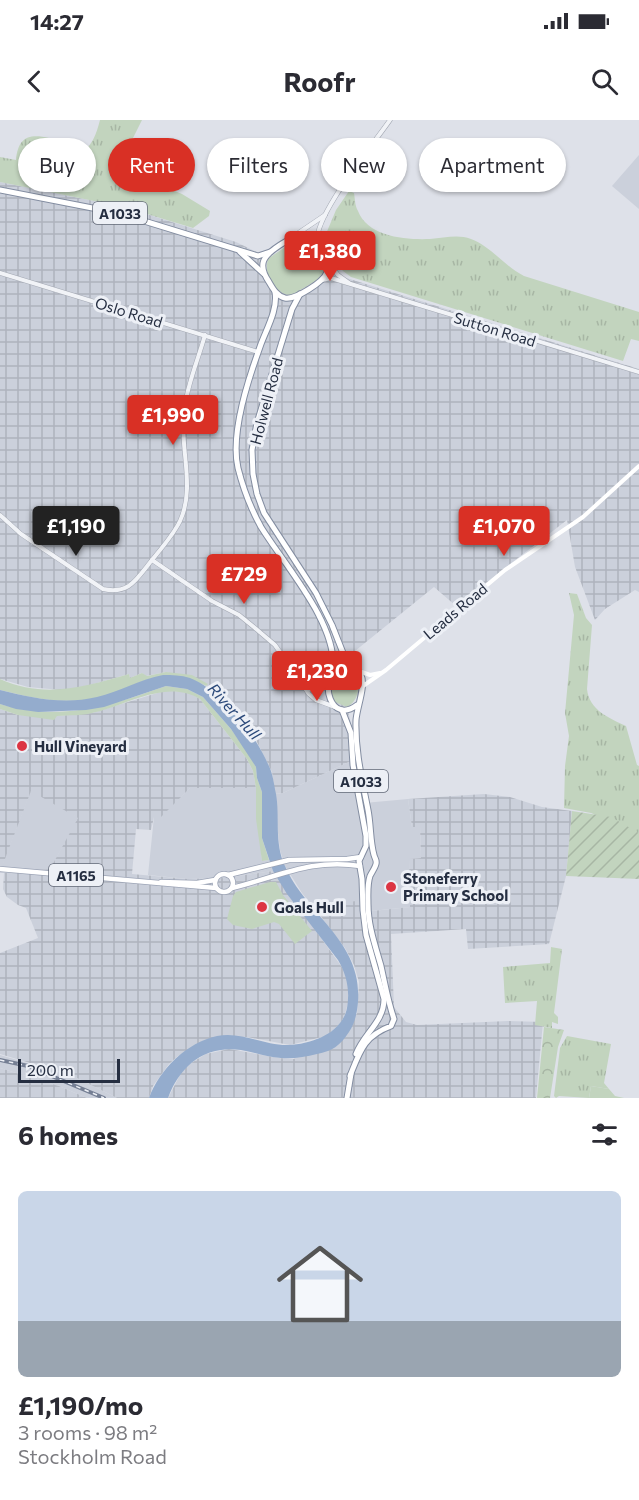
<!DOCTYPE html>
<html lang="en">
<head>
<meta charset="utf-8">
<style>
  body { margin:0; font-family:Commissioner,sans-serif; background:#f7f7f7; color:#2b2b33; height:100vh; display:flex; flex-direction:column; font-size:22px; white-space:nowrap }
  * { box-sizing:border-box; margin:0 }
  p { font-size:20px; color:#7c7c81 }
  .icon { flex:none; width:33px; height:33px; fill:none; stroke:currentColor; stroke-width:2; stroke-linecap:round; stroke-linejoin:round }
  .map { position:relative; height:978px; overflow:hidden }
  .side { display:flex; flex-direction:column; background:#fff; flex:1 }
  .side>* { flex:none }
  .hud { position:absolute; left:18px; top:18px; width:603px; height:54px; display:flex; gap:12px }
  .scale { position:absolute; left:18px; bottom:15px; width:102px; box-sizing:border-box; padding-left:6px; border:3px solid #252e41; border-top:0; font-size:16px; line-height:21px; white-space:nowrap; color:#252e41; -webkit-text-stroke:4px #edf0f6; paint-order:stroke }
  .price { position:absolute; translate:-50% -51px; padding:0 14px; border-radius:6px; background:#d93025; color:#fff; font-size:20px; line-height:39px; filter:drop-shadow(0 2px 3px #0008) }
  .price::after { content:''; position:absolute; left:50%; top:36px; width:18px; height:14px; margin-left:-9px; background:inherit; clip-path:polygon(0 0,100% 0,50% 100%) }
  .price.active { background:#222; color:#fff }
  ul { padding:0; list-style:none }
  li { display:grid; align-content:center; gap:12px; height:318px; padding:0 18px }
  li span { display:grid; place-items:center; height:186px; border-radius:9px; color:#555 }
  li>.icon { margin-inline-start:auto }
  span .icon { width:108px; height:108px; fill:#fffc; stroke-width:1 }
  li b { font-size:26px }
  h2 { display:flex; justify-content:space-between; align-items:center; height:72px; padding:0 18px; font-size:26px }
  .chip { padding:0 21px; border-radius:27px; background:#fff; box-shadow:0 2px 4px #0004; font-size:21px; line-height:54px }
  .chip.active { background:#d93025; color:#fff }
  .status { display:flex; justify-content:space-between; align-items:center; height:42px; padding:0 30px; background:#fff; direction:ltr }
  .status svg { height:16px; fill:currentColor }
  header { display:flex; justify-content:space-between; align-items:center; height:78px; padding:0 18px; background:#fff; font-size:27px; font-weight:700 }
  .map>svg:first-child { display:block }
</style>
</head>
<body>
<div class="status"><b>14:27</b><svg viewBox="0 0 49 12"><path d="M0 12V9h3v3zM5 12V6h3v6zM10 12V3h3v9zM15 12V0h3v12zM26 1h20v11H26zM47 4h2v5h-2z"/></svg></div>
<header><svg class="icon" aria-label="back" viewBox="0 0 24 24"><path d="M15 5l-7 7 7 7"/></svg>Roofr<svg class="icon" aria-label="search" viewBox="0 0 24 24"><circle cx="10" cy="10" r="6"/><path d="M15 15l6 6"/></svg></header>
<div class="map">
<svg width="639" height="978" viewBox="0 0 639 978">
  <defs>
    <pattern id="industrial-grid" width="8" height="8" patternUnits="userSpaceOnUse" patternTransform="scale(1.5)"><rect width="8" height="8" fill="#cbd0db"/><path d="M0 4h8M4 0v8" fill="none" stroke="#aeb3bd"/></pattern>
    <pattern id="forest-crowns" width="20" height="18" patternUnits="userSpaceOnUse" patternTransform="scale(1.5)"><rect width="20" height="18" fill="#c2d4be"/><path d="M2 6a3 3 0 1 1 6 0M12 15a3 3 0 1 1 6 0" fill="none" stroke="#a7b6a4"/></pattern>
    <pattern id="park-tufts" width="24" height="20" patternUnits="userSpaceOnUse" patternTransform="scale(1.5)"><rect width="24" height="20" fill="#c2d4be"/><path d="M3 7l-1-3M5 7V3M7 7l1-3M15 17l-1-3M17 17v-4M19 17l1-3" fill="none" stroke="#a7b6a4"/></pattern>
    <pattern id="garden-furrows" width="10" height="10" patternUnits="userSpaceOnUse" patternTransform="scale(1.5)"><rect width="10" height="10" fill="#c2d4be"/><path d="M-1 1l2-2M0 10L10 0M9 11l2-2" fill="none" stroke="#a7b6a4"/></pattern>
  </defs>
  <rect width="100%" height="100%" fill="#dee1e9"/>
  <g fill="#cbd0db">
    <path d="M639,35V89L612,66Z"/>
    <path d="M355,639L364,683L408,679L412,707H420L421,738L409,739L410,787L371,791L326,788L319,794L302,773L285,746L280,730L277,704L276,674L283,673Z"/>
    <path d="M190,668H256L262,741L269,740L273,751L225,758L188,759L148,755L154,697L161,696Z"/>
    <path d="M31,670L79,698L50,749L0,753V743H3Z"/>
    <path d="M0,935L73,956L117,978H87L59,966L0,948Z"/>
  </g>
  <g fill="url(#industrial-grid)">
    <path d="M0,62L124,87L236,122L269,138L266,147L267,153L321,156L324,151L639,249V472L635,470L605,489L595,500L575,447L567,400L456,486L434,467L355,531L353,551L349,550L339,551L335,557L331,573L347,587L353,612L355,639L283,673L275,674L272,652L256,620L219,577L206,566L207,564L166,552L146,556L142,553L130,558L129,554L76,569L61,570L28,567L0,559Z"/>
    <path d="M167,570L190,573L200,579L247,639L253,651L256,668H190L161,697H154L151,710L136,709L132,754L188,759L225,758L273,751L344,850L348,863V883L345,894L341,903L326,916L290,925L247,917L208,919L178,936L169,944L153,966L149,978H117L73,956L0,934V833L38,818L26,788L18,785L7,777L3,769L4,753L50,749L78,698L31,671L3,744L0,743V589L18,595L57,596L92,593Z"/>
    <path d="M484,674L510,677L542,687L572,691L566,756L549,824L468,829L466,809L391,814L394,887L406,902L417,905L508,901L543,902L536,978H168L182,951L191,943L206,934L229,929L279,938L294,939L357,894L359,862L354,845L345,828L319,794L326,788L346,778L349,782L370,779L372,791L410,787L409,739L421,738L420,707H412L408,679Z"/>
    <path d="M0,948L59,966L87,978H0Z"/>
  </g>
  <g fill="#c2d4be">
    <path d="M297,119H308L310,121L322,140L324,151L317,160L292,175C276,176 261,152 269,138Z"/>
    <path d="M344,549L353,551L359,558C359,570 358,581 347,587L335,582C328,571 333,555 344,549Z"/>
    <path d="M166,552L192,555L208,564L206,566C160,541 139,568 96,578C63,585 32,578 0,570V559C45,579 84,567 129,554L130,558L142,553L147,556Z"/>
    <path d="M166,566L187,569L203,577L231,609L250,636L256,647L257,658L262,672V718L269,740L262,741L256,699V668L253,651L247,639L200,579C167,559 129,584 96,592C83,596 70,595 57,596L54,600L18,595L0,589V584C60,602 109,586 166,566Z"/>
    <path d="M270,762H276L283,775L312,811L295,824L279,804L274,802L252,809L233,805L227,799L233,776L236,772Z"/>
    <path d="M591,966L609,969L615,976L624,978H589Z"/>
  </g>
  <path fill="url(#forest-crowns)" d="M544,907L564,910L558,927L550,978H537Z"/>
  <g fill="url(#park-tufts)">
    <path d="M100,0H142L130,24L128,45L136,55L182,74L210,91L209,96L193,108L124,87L0,62V37L16,40C18,18 28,13 49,18L48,34L54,42C84,34 92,31 100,0Z"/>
    <path d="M349,71L354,73C355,79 355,86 358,91C368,117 406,120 430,119C444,118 458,114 471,119C492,127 504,146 524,156L639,192V221L631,219L623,241L351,157L343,151L323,121L336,90Z"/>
    <path d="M569,473L577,474L586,498L592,505L587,569C589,590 609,598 626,606L637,645L639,646V713L591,693L564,688L565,646L569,616L565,593L574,495Z"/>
    <path d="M551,827L562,829L554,893L558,897V904L552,902V908L535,905L537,881L505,883L503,847L550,843Z"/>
    <path d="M567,916L611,924L604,963L609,969L591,966L589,978L559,976L556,978L554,976L560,928Z"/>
  </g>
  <path fill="url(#garden-furrows)" d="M572,691L611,697L639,713V759L566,756Z"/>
  <path fill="#94accd" d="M163,555C172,555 181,555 190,558C221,570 255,614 268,644C273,653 274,665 276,674C280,696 274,723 285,746C306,795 363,821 358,882C357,893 355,903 349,912C340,926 332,931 317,934C305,937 293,939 281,938C267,937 254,932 241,930C204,925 180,946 168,978H149C160,949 186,923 217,916C242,911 265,926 289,925C312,924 342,913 347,888C350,871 347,855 338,840L287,774L273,751L262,718V672L257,658L256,647L231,609L203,577L187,569L166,566L104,587L86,590L38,592L16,589L0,584V570C32,578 64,585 97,577C119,572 140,559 163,555Z"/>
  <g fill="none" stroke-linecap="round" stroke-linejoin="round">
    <defs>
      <g id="tertiary">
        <path d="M294,116L325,95"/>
        <path d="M317,125C312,97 373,25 390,0"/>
        <path d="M327,141L338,155L349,163"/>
        <path d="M0,153L258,232"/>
        <path d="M322,160L331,158L639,252"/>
        <path d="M0,395L21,414L103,469C127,474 134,463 148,445C158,432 173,416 180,401C196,367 179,326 184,291C187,265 198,240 205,215"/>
        <path d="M152,440L212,481L239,495L255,508L275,525L309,574L316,580L335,587"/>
        <path d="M306,568L317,571L329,565"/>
      </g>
      <g id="primary">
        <path d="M0,749L216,768"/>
        <circle cx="224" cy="763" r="9"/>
        <path d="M228,755L289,740L347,739L361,737"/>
        <path d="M161,762L197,763L215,760"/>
        <path d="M232,768C278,757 312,738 360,746"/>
      </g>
      <g id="trunk">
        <path d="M0,70L118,93L258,136L270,132"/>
        <path d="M305,115C313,119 316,124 321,131C325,138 329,144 327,152C324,162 295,180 285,178C277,176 273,169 269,162C257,144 263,136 280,125C288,120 295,115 305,115Z"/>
        <path d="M240,132L264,154"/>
        <path d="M275,172C278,189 267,208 261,224C249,257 230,313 238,348C243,368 251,389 261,407C285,446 338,504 333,551"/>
        <path d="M300,174L292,189L257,303L252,330L253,354L257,374L264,393L316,473L332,505L345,538L350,545"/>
        <path d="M342,590L351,613L353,645L366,716V726L359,741L362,759L363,790L366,815L384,879C384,902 364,913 356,934"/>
        <path d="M350,956C360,931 364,916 391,906L394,899C388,882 385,864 381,846C375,825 368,805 368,784C368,775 367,765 370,756C372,752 375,748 376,744C377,740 375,739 374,735C370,721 371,705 368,690C362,659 355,631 356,600C357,587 366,566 361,555C357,546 346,542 338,548C318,561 331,605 357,585"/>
        <path d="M347,978L351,954"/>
      </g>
    </defs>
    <use href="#tertiary" stroke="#a3a8b3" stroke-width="5"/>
    <use href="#primary" stroke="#9ca4b6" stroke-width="6"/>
    <use href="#trunk" stroke="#838da1" stroke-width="7"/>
    <use href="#tertiary" stroke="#f1f3f7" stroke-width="4"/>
    <g stroke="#fff" stroke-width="4">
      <path d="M359,551L370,555L380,553"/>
      <path d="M363,566L386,550L505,450L583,397L639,346"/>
    </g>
    <use href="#primary" stroke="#fff" stroke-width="4.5"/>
    <use href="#trunk" stroke="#fff" stroke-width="5"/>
    <defs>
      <path id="rail" d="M0,940L28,946L104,978"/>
    </defs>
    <use href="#rail" stroke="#757f94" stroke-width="4"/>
    <use href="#rail" stroke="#edf0f6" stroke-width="1.5" stroke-dasharray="4.5" stroke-linecap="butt"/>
  </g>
  <g fill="#dc3543" stroke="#edf0f6" stroke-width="2">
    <circle cx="22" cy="626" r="6"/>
    <circle cx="391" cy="767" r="6"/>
    <circle cx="262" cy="787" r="6"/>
  </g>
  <g text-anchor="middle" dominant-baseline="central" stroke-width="6" stroke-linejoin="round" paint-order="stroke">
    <g fill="#edf0f6" stroke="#616877" stroke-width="1.5">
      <rect x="93" y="82" width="54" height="22" rx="4.5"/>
      <rect x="334" y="650" width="54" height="22" rx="4.5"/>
      <rect x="49" y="744" width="54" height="22" rx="4.5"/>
    </g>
    <g font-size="14" font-weight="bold" fill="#252e41">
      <text x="120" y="93">A1033</text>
      <text x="361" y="661">A1033</text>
      <text x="76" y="755">A1165</text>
    </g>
    <g font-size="15" fill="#252e41" stroke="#edf0f6">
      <text transform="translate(129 192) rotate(17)">Oslo Road</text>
      <text transform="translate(495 209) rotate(17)">Sutton Road</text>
      <text transform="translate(266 281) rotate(-75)">Holwell Road</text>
      <text transform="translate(455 491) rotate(-40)">Leads Road</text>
    </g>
    <g font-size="15" font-weight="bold" fill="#252e41" stroke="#edf0f6" text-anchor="start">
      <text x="34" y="626">Hull Vineyard</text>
      <text x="403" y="758">Stoneferry<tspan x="403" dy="17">Primary School</tspan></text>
      <text x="274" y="787">Goals Hull</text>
    </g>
    <g font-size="16" font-style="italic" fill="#2b497a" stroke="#edf0f6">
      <text transform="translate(235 591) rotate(48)">River Hull</text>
    </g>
  </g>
</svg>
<div class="scale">200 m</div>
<b class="price" style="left:330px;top:162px">£1,380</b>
<b class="price" style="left:173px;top:326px">£1,990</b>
<b class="price active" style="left:76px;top:437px">£1,190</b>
<b class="price" style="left:504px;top:437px">£1,070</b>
<b class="price" style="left:244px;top:485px">£729</b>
<b class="price" style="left:317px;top:582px">£1,230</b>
<div class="hud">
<a class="chip">Buy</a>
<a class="chip active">Rent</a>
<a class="chip">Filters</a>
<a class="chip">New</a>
<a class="chip">Apartment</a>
</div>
</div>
<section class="side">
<h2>6 homes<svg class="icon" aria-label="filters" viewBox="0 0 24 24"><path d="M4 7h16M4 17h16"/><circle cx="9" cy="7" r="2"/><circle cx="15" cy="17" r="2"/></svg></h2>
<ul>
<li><span style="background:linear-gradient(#c9d6e8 70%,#9aa5b1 0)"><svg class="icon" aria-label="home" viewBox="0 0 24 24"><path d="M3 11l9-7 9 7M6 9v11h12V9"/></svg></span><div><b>£1,190/mo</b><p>3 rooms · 98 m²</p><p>Stockholm Road</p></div></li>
</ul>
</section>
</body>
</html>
